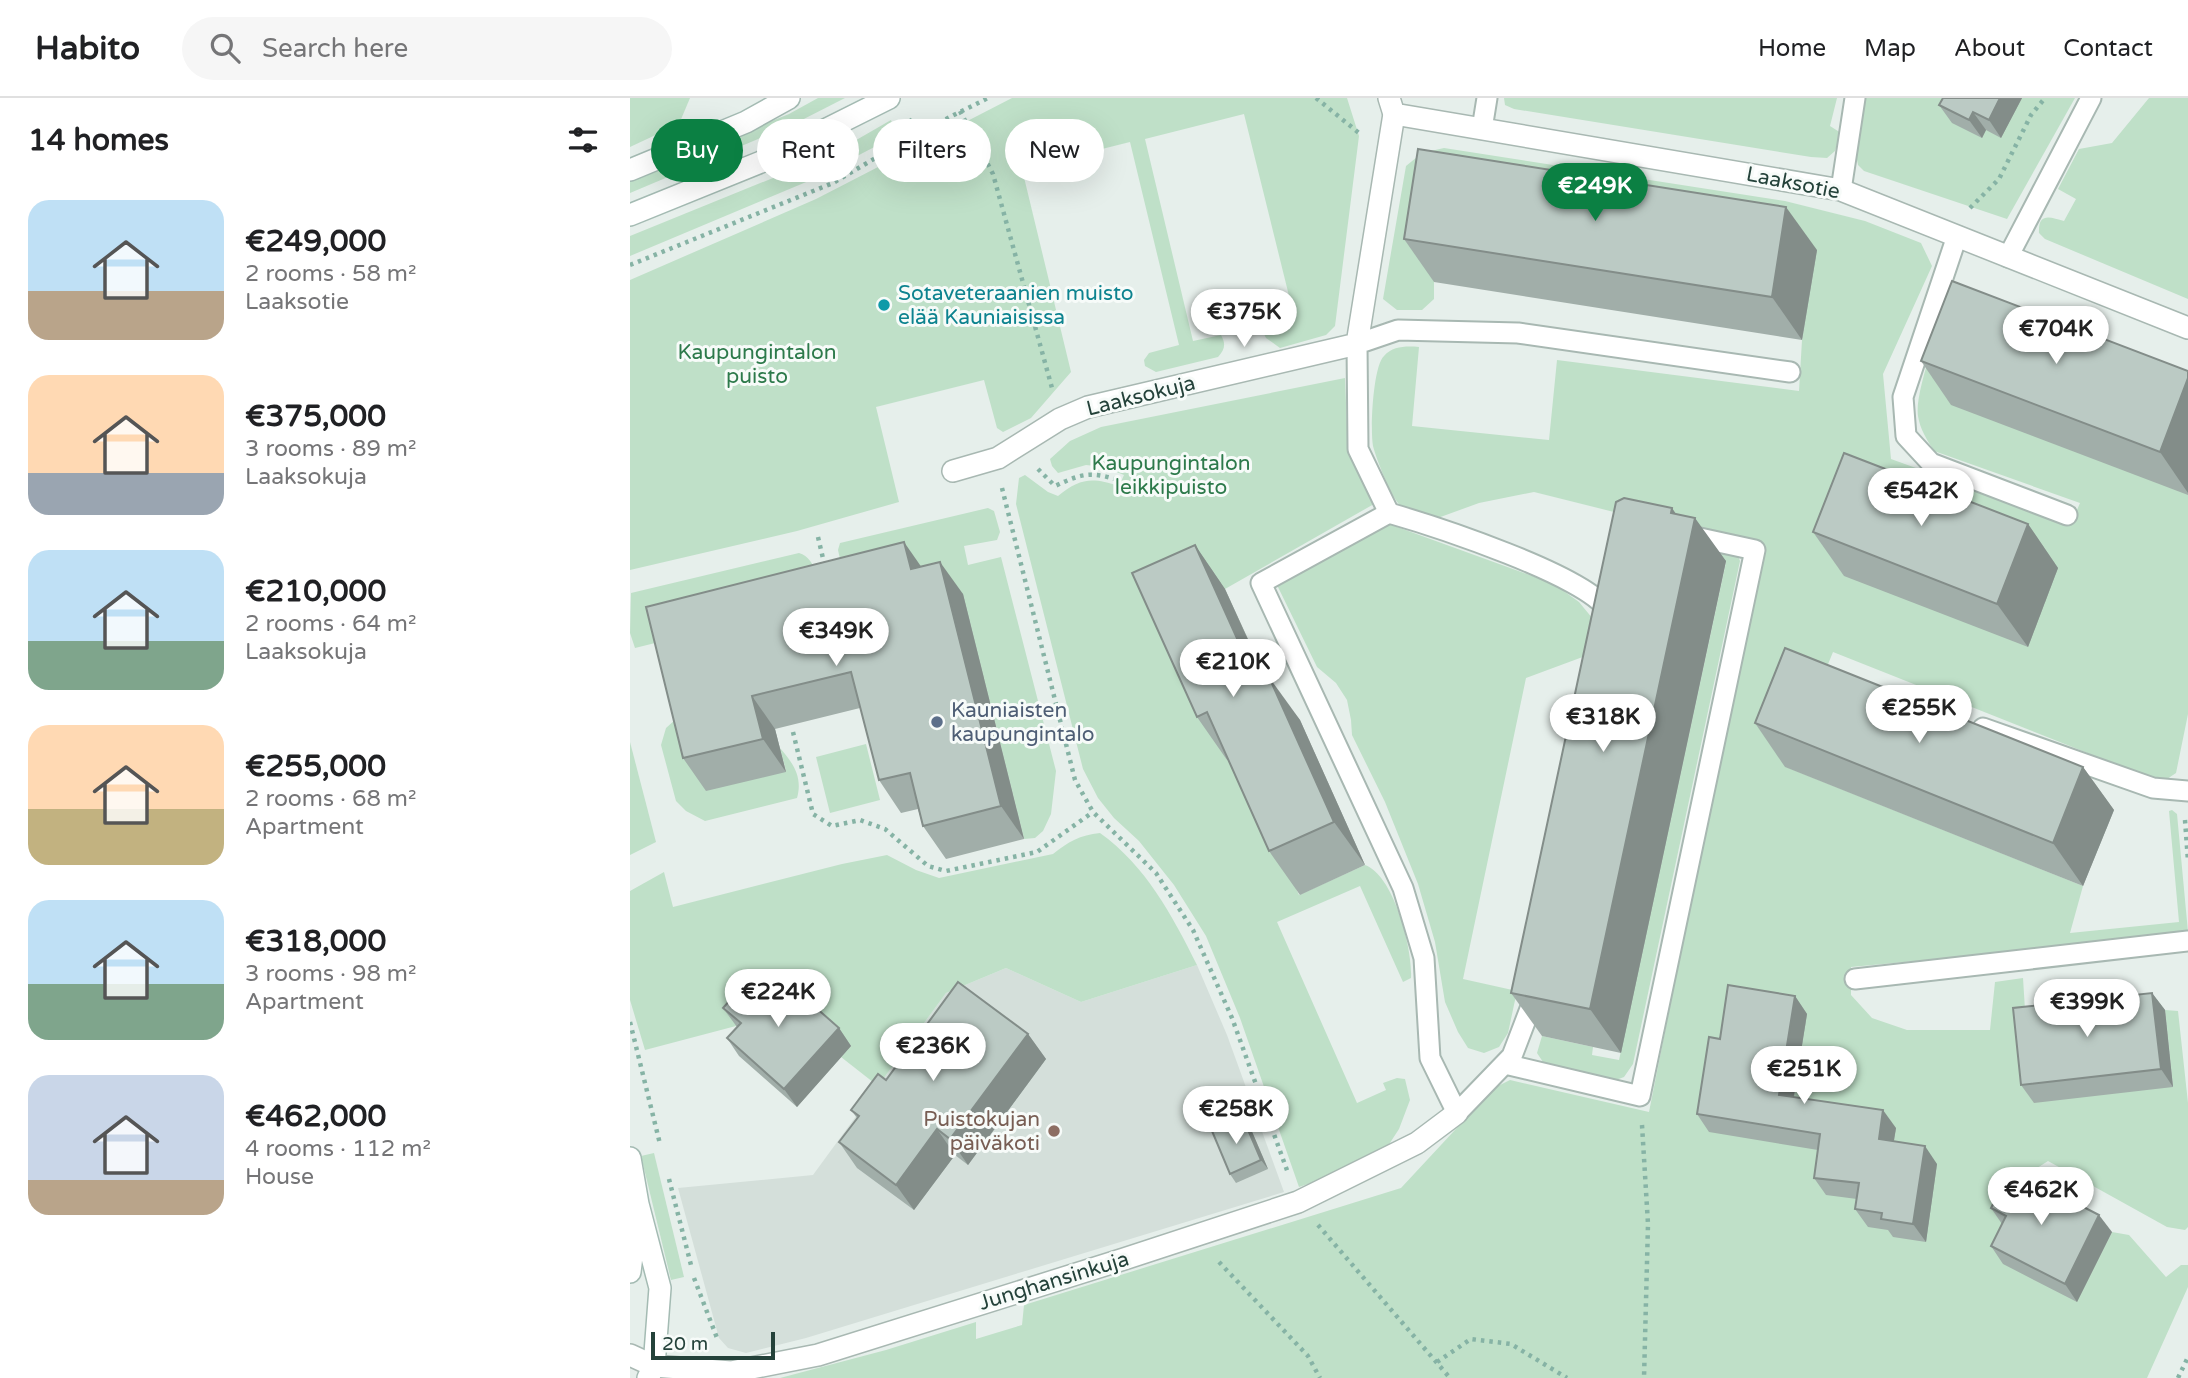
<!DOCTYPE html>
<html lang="en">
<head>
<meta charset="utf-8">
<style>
  body { margin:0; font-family:"Varela Round",sans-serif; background:#f6f6f6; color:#202124; height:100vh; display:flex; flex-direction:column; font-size:26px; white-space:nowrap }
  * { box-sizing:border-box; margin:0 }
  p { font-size:23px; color:#757577 }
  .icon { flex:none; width:38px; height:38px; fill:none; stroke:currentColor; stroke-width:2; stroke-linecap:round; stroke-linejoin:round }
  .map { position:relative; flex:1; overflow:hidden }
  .side { display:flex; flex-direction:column; background:#fff; width:630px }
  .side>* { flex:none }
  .hud { position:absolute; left:21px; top:21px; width:665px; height:63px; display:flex; gap:14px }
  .scale { position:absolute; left:21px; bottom:18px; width:124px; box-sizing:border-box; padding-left:7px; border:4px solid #24423a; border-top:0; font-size:19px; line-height:24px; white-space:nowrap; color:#24423a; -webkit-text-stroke:5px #f7fbf9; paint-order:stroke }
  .price { position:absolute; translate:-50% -60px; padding:0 16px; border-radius:24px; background:#fff; color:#222; font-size:23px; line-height:46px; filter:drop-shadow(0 2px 4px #0008) }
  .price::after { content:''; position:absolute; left:50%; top:42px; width:21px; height:16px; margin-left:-10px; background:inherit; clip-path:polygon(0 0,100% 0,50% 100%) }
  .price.on { background:#0b8043; color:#fff }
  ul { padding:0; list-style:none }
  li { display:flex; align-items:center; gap:21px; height:175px; padding:0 28px }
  li span { display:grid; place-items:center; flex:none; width:196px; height:140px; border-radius:21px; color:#555 }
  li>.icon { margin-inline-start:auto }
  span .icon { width:84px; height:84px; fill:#fffc; stroke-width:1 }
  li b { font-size:30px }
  h2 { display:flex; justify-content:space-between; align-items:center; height:84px; padding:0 28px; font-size:30px }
  .pill { padding:0 24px; border-radius:32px; background:#fff; box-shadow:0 7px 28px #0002; font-size:24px; line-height:63px }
  .pill.on { background:#0b8043; color:#fff }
  header { display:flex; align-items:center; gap:42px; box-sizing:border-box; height:98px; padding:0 35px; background:#fff; border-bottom:2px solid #e0e0e0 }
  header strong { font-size:33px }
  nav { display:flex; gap:38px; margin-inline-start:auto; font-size:24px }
  .search { width:490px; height:63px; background:#f6f6f6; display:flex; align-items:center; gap:18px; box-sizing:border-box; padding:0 24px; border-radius:38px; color:#757577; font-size:26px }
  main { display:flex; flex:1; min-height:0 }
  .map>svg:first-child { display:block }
</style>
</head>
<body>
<header>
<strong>Habito</strong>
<div class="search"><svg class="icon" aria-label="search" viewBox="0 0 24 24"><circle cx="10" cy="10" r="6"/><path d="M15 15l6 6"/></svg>Search here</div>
<nav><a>Home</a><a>Map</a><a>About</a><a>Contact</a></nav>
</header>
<main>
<section class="side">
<h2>14 homes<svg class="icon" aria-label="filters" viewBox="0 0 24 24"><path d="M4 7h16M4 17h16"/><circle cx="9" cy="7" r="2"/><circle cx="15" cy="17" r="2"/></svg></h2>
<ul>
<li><span style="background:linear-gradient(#bfe0f5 65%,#b9a48a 0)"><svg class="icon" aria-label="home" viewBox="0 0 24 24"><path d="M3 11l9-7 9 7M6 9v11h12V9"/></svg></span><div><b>€249,000</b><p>2 rooms · 58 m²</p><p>Laaksotie</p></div></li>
<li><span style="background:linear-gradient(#ffd9b3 70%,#9aa5b1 0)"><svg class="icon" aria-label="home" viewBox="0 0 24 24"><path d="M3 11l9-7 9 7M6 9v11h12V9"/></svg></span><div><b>€375,000</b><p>3 rooms · 89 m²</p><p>Laaksokuja</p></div></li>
<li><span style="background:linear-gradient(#bfe0f5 65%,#7fa58c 0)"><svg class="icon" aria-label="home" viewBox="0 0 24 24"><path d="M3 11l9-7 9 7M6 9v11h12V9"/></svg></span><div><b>€210,000</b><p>2 rooms · 64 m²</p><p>Laaksokuja</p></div></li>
<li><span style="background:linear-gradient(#ffd9b3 60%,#c2b280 0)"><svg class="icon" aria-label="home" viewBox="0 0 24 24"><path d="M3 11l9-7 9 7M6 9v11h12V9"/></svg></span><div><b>€255,000</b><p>2 rooms · 68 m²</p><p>Apartment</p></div></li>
<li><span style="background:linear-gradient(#bfe0f5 60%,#7fa58c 0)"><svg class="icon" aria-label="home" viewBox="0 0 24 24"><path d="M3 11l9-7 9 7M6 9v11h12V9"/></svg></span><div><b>€318,000</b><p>3 rooms · 98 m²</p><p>Apartment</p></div></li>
<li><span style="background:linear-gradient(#c9d6e8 75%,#b9a48a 0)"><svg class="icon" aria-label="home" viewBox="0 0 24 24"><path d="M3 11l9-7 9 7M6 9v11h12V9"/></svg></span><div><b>€462,000</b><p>4 rooms · 112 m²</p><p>House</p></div></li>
</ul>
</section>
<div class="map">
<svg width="1558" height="1280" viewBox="0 0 1558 1280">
  <rect width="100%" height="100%" fill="#e6efeb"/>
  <path fill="#d4dfda" d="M567,867L597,937L654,1094L176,1240L116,1255L98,1250L89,1240L48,1090L183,1077L316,895L376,870L451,904Z"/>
  <g fill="#bfe0c8">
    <path d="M0,0H60L49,26L0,49Z"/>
    <path d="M188,0H215L164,26L0,95V81L159,16Z"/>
    <path d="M382,0H717L729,38L705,228L696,237L650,250L636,240L632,232L634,227L664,218L614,16L515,41L563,243L591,237C596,246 595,251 588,259L526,274L515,268L514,262L519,255L549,247L500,44L392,71L441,274L401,320L373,334L367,330L354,282L246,309L269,404L167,433L0,472V182L186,101Z"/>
    <path d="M874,0H1207L1200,28L1211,35L1205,53L1197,60L1181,59L884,11L875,7Z"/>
    <path d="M1233,0H1445L1377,121L1234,73L1228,67L1226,57Z"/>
    <path d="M1519,0H1558V201L1415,141L1409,135C1408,114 1420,119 1434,123L1446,101L1428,91L1449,51L1482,45Z"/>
    <path d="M261,22L265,34L254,44L181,82L0,158V138L202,56Z"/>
    <path d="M814,50L1155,103L1235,123L1291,145L1302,168L1253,276L1261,361L1441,426L1450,405L1304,353C1297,342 1290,331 1288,318C1284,293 1315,214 1324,186L1558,273V616L1546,675L1537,681H1523L1203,554L1156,669L1453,788L1440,835L1549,824L1539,713L1542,712L1547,716L1558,834L1555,838L1221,869V897L1242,920L1277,932H1360L1365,884L1393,880L1396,928L1543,989L1535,912L1548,913L1558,1005V1129L1555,1132L1537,1129L1418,1063L1404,1072L1393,1089L1447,1203L1482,1134L1499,1137L1536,1179L1551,1167H1558V1189L1517,1280H150L256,1252L346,1224V1241L392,1227L394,1207L771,1090L864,990L880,982L1019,1014L1079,712L1135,448L1020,423L904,394L849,405L805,421C794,418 778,415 770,407C761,399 746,360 743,348C740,332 743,268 754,258C763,248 776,248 789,249L782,328L919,342L927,262L1169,293L1172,242L1186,153L804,184V201L792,212H767L753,201L776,68L792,55Z"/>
    <path d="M715,280L718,353L744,406L595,491L533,518L597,662L607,658L669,797L735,767C764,777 783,852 781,880L773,884L730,788L647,824L727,1005L756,992L753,985L767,980L775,981L780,1002L769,1031L756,1051L728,1069L669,1089L610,920L576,838L544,787L509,743L484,720L468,700L453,671L386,406L389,380L395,377L418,394L428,398C450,380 462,379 489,388L494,377L474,369L456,367L428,375L422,368L420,361L440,343L471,329Z"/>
    <path d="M358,410L364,413L370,434L367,442L334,448L338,467L371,459L426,673L421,716L413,733L405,740L394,741L333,497H218L208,452L210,445Z"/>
    <path d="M759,426L924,486L949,504L963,521L958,557L896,580L833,881L887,893L878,935L869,949L854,955L838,950L828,934L815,904L805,844L788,786L755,704L722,637L721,622L717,602L706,585L687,569L647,487Z"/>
    <path d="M1074,450L1108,458L1110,463L1003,966L994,979L986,982L915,967L907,955L912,938L963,949L962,957L989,962L1096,464Z"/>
    <path d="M169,455C188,461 188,486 191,504L5,550L0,535L1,495Z"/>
    <path d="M46,621L156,673L150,650C163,665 173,679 167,700L75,723L56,713L46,703L31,647L36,630Z"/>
    <path d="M0,644L26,744L0,757Z"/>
    <path d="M236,646L250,702L200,715L186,659Z"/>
    <path d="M470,735C516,768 542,817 567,867L451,904L376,870L316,895L248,988L211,959L221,948L131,900L106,928L15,952L0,902V793L34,774L43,809L212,766L257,757L286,772L309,780L423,756C438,744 450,737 470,735Z"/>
    <path d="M24,1055L54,1179L41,1182L11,1058Z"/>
  </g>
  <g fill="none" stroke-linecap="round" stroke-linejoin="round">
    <defs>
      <g id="lane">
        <path d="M852,31L857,0"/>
        <path d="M1211,92L1225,0"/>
        <path d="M1327,138L1273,299L1276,338L1301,365L1437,417"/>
        <path d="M1378,159L1461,0"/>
        <path d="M759,415C801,427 959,478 978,513C981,518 982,527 984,533L908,890L882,958L827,1015L800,960L794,860L773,790L631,485Z"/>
        <path d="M759,415L728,351L727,246L768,232L888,235L1160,274"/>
        <path d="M1353,630L1523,690L1558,693"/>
        <path d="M1225,881L1558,843"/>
        <path d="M875,966L1010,998L1125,452L1056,437"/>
      </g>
      <g id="street">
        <path d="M759,0L764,16L1211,92L1558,230"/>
        <path d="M323,373L368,360L430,321L458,309L727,246L764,16"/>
        <path d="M0,1257L24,1268L101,1274L188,1257L494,1161L668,1104L787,1045L827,1015"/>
      </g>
      <g id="secondary">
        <path d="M0,72L116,24L159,0"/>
        <path d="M0,117L131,64L259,0"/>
        <path d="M0,1060L8,1106L30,1190L24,1268L18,1280"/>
        <path d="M0,1174L7,1118"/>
      </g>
    </defs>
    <use href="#lane" stroke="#a8b8b2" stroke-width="23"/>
    <use href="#street" stroke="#a8b8b2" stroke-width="24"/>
    <use href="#secondary" stroke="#a4bbb3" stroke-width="24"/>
    <g stroke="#86b3a5" stroke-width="4.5" stroke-dasharray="3.5 5" stroke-linecap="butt">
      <path d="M686,0L729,35"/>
      <path d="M330,13L363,76L422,290"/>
      <path d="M279,21L288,35"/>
      <path d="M1340,110L1369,81L1401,17L1415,0"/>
      <path d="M0,167L203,85L288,35L358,0"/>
      <path d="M408,371L425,388C453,375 461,373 491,383"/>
      <path d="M372,390L445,682L463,714L526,775L563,832L602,920L658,1075"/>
      <path d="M188,439L195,469"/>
      <path d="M163,634L183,716L202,728L230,722L255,731L298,768L316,773L407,754L463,714"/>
      <path d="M1555,722L1558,763"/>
      <path d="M0,924L30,1046"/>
      <path d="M1012,1027L1018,1126L1014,1280"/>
      <path d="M39,1081L62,1171"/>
      <path d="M688,1127L820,1280"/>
      <path d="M589,1164L678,1258L690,1280"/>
      <path d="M64,1180L87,1240"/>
      <path d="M807,1264L841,1241L881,1246L937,1280"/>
      <path d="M1548,1280L1558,1259"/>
    </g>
    <use href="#lane" stroke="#fff" stroke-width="19"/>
    <use href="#street" stroke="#fff" stroke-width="21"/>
    <use href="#secondary" stroke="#fff" stroke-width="21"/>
  </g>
  <g fill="#a1aea9">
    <path d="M1392,0L1371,40L1356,32L1352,40L1322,25L1309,7Z"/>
    <path d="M774,141L1187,152L1172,242L804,184Z"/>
    <path d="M1291,263L1558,273V397L1321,307Z"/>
    <path d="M1046,416L1096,463L991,955L912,938L881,895Z"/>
    <path d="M1398,426L1428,470L1398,549L1214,478L1183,434Z"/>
    <path d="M565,447L595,491L636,580L670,622L735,767L670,797L639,753L598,662H597L567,619Z"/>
    <path d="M291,469L333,496L394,741L316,761L293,728L288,711L271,715L249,682L230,610L145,631L156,674L76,693L53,660L16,509Z"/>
    <path d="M1125,625L1453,669L1484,712L1453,788L1155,669Z"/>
    <path d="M1522,895L1535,912L1543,989L1404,1005L1391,987Z"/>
    <path d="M136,897L209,930L221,948L167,1009L109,958L97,940L107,929L93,910Z"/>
    <path d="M1165,898L1177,916L1164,999L1266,1030L1264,1043L1307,1066L1296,1144L1263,1139L1258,1132L1238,1129L1225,1111L1227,1101L1196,1097L1184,1080L1188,1052L1079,1034L1067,1016L1090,941Z"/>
    <path d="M398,936L416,961L338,1067L325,1057L284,1112L227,1070L209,1044L227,1020L221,1012L256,982Z"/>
    <path d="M620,1029L638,1071L606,1085L600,1076Z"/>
    <path d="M1361,1110L1482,1134L1447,1204L1373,1166L1361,1148L1372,1126Z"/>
  </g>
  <g fill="#838d89">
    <path d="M1370,0H1392L1371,40L1359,22Z"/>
    <path d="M1343,14L1356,32L1352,40L1339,22Z"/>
    <path d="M1156,109L1187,152L1172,242L1142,199Z"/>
    <path d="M1558,280V395L1530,354Z"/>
    <path d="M1042,410L1061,438L1065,420L1096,463L991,955L960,911Z"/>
    <path d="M1398,426L1428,470L1398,549L1367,506Z"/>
    <path d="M274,444L297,477L281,471Z"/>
    <path d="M565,447L595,491L657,628L627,585Z"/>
    <path d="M310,464L333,496L394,741L371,708Z"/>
    <path d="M639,579L670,622L735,767L704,724Z"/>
    <path d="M122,598L145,631L156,674L133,641Z"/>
    <path d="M1453,669L1484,712L1453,788L1423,745Z"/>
    <path d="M1522,895L1535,912L1543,989L1531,971Z"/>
    <path d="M1165,898L1177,916L1161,1015L1149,997Z"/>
    <path d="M209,930L221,948L167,1009L154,991Z"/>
    <path d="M398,936L416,961L338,1067L320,1041Z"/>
    <path d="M1253,1012L1266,1030L1261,1059L1249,1041Z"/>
    <path d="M613,1020L620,1029L638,1071L631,1062Z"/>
    <path d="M307,1031L325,1057L284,1112L266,1087Z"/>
    <path d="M1295,1048L1307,1066L1296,1144L1283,1126Z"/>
    <path d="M1469,1117L1482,1134L1447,1204L1435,1186Z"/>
  </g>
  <g fill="#bbcac4" stroke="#838d89" stroke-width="2">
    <path d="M1313,0H1370L1359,22L1343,14L1339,22L1309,7Z"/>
    <path d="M788,51L1156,109L1142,199L774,141Z"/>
    <path d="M1322,183L1558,273V280L1530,354L1291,263Z"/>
    <path d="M1214,355L1398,426L1367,506L1183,434Z"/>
    <path d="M994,400L1042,410L1041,415L1065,420L960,911L881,895L986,404Z"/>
    <path d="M274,444L281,471L310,464L371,708L293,728L280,675L249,682L221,574L122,598L133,641L53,660L16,509Z"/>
    <path d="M565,447L627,585L639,579L704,724L639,753L577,614L567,619L502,475Z"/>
    <path d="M1155,550L1453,669L1423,745L1125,625Z"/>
    <path d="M151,879L209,930L154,991L97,940L111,925L93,910L119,881L136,897Z"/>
    <path d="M328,884L398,936L320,1041L307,1031L266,1087L209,1044L229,1018L221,1012L248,976L256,982Z"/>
    <path d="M1098,887L1165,898L1149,997L1253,1012L1249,1041L1295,1048L1283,1126L1251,1121L1252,1115L1225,1111L1229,1085L1184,1080L1190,1036L1067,1016L1079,939L1090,941Z"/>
    <path d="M1522,895L1531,971L1391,987L1383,910Z"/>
    <path d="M613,1020L631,1062L600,1076L582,1033Z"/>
    <path d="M1380,1071L1469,1117L1435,1186L1361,1148L1376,1118L1361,1110Z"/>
  </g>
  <circle fill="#0f9aa8" stroke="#f7fbf9" stroke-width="2.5" cx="254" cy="207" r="7"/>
  <circle fill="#5c6f8a" stroke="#f7fbf9" stroke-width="2.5" cx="307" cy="624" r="7"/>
  <circle fill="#8d6e63" stroke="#f7fbf9" stroke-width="2.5" cx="424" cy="1033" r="7"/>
  <g text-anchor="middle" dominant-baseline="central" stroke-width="6" stroke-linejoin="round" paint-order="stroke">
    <g font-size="21" fill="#24423a" stroke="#f7fbf9">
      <text transform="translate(1163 85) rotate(11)">Laaksotie</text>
      <text transform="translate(511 298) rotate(-14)">Laaksokuja</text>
      <text transform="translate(424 1183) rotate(-17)">Junghansinkuja</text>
    </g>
    <g font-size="21" fill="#0d838f" stroke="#f7fbf9" text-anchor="start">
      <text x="268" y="195">Sotaveteraanien muisto<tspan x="268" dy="24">elää Kauniaisissa</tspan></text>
    </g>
    <g font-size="21" fill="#2d7a4b" stroke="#f7fbf9">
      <text x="127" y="254">Kaupungintalon<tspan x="127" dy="24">puisto</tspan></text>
      <text x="541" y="365">Kaupungintalon<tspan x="541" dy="24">leikkipuisto</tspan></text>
    </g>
    <g font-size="21" fill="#4e5e75" stroke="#f7fbf9" text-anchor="start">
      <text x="321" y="612">Kauniaisten<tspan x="321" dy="24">kaupungintalo</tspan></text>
    </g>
    <g font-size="21" fill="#785e54" stroke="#f7fbf9" text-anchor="end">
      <text x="410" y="1021">Puistokujan<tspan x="410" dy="24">päiväkoti</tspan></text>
    </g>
  </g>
</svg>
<div class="scale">20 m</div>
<b class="price on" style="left:965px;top:125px">€249K</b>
<b class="price" style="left:614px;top:251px">€375K</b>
<b class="price" style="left:1426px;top:268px">€704K</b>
<b class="price" style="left:1291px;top:430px">€542K</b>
<b class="price" style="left:206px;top:570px">€349K</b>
<b class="price" style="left:603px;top:601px">€210K</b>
<b class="price" style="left:1289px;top:647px">€255K</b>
<b class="price" style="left:973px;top:656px">€318K</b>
<b class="price" style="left:148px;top:931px">€224K</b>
<b class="price" style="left:1457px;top:941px">€399K</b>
<b class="price" style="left:303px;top:985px">€236K</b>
<b class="price" style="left:1174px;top:1008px">€251K</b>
<b class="price" style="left:606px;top:1048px">€258K</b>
<b class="price" style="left:1411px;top:1129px">€462K</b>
<div class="hud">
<a class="pill on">Buy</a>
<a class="pill">Rent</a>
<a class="pill">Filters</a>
<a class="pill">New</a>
</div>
</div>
</main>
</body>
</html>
